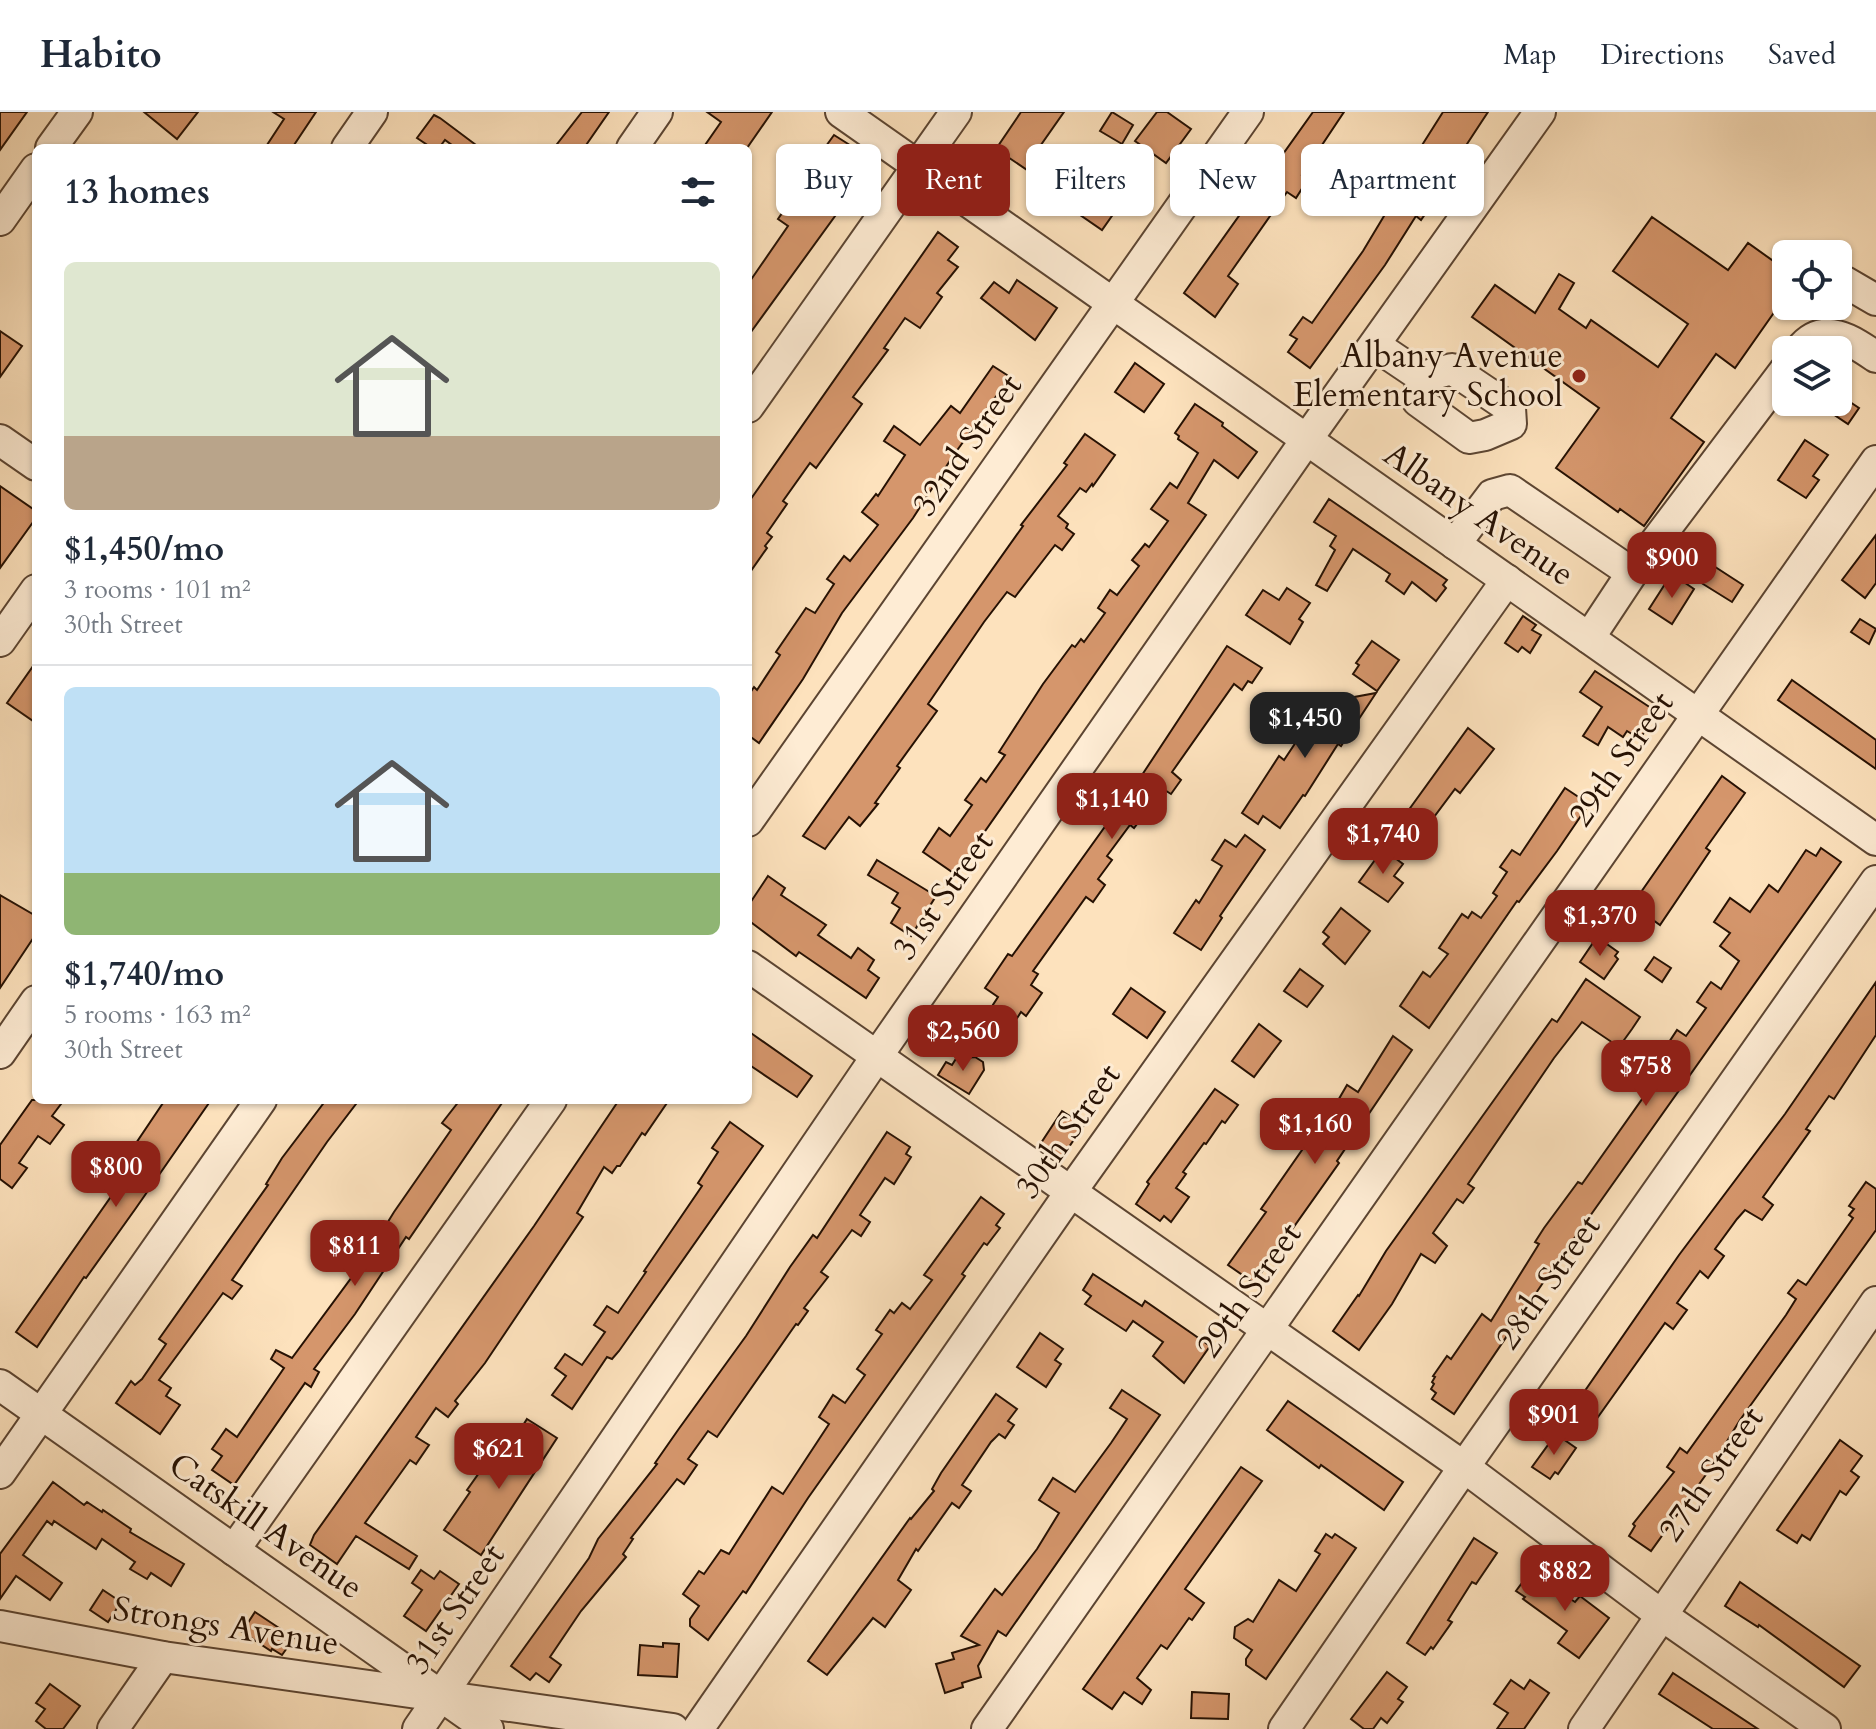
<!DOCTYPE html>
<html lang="en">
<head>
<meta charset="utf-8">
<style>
  body { margin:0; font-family:Cardo,serif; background:#f2f2f3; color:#1f2937; height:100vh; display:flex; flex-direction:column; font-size:30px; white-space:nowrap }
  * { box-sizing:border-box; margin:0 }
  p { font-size:26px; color:#747a83 }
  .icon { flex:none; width:44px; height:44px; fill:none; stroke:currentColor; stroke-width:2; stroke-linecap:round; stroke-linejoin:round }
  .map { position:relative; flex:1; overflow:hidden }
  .side { position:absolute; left:32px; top:32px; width:720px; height:960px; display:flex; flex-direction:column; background:#fff; border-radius:12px; box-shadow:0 2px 6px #0004 }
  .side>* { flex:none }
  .hud { position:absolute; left:776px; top:32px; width:760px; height:72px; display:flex; gap:16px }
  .fabs { position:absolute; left:1772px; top:128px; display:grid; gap:16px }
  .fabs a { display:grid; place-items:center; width:80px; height:80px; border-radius:12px; background:#fff; box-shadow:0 2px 6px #0004; font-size:40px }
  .price { position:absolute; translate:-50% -68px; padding:0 18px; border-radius:16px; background:#8f2418; color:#fff; font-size:26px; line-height:52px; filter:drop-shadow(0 2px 4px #0008) }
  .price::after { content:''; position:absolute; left:50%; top:48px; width:24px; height:18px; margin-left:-12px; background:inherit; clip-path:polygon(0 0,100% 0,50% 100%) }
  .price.selected { background:#222; color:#fff }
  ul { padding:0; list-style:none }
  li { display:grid; align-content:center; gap:16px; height:424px; padding:0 32px }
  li+li { border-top:2px solid #e0e1e3 }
  li span { display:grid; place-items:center; height:248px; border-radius:12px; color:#555 }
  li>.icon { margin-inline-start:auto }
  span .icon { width:144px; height:144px; fill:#fffc; stroke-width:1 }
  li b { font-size:34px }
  h2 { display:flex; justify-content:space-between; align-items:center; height:96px; padding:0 32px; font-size:34px }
  .pill { padding:0 28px; border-radius:12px; background:#fff; box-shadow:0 2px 6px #0004; font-size:28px; line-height:72px }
  .pill.selected { background:#8f2418; color:#fff }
  header { display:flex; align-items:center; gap:48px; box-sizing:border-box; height:112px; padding:0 40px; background:#fff; border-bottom:2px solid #e0e1e3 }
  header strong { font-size:38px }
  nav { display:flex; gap:44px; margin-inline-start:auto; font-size:28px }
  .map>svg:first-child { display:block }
</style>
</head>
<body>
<header>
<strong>Habito</strong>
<nav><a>Map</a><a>Directions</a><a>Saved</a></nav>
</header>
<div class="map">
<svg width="1876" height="1617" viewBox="0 0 1876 1617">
  <rect width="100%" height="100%" fill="#fde2bd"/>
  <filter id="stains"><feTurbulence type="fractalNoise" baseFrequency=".0025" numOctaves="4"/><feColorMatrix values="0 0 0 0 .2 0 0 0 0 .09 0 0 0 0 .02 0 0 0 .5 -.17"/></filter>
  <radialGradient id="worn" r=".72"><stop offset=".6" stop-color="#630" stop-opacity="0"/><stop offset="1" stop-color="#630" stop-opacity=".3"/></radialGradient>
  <g fill="#d5966c" stroke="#261103" stroke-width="2">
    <path d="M0,0H27L0,38Z"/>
    <path d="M144,0H198L177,27Z"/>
    <path d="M273,0H316L292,36H265L284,7Z"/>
    <path d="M582,0H609L584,36H554Z"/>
    <path d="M707,0H772L747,36H703L721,10Z"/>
    <path d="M1021,0H1064L1036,40L1070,63L1076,54L1100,71L1097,74L1121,91L1102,118L1054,85L1058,79L996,37Z"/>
    <path d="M1112,0L1133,13L1122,32L1100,19Z"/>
    <path d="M1157,0H1167L1191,17L1166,51L1135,29Z"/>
    <path d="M1313,0H1344L1302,63L1308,67L1296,86L1287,80L1228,164L1238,172L1215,205L1184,181Z"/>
    <path d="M1443,0H1488L1444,67L1448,69L1421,108L1416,104L1385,153L1310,256L1288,240L1297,227L1290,223L1303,205L1312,211L1363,139L1393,89L1390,87L1407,62L1405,60Z"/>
    <path d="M434,3L440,6L480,36H456L445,28L439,36H432L417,26Z"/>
    <path d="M834,23L875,49L748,224V172L788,114L778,107L789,91L802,100L827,62L813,52Z"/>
    <path d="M1652,105L1728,158L1748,131L1786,158V175L1776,189L1780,192L1735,256L1716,242L1671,306L1704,330L1644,414L1620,397L1618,400L1556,356L1599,296L1472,205L1495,173L1535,201L1559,162L1574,171L1559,197L1586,216L1591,208L1658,255L1688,212L1613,159Z"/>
    <path d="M938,120L958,135L948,148L958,155L937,181L942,185L920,216L905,206L884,236L888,238L853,285L862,292L816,356L810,351L783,389L787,392L767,421L772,425L765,434L767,436L748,463V391Z"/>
    <path d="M1017,168L1057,196L1035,228L981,186L994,170L1009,181Z"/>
    <path d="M0,219L22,234L0,265Z"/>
    <path d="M1135,251L1164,272L1144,300L1115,280Z"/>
    <path d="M993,254L1010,265L953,344L913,406L842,501L803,567L759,631L748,623V584L754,575L757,578L780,543L776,540L806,496L815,501L834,472L827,467L844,444L850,449L878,413L862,400L876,382L878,384L905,343L884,329L894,314L920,333L951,294L960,301Z"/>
    <path d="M1838,282L1859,296L1848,312L1815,290H1838Z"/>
    <path d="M1195,292L1223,311L1222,314L1257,340L1238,366L1214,348L1188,391L1206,403L955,762L923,740L939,716L950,724L972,693L965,688L981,666L986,670L1005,643L999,640L1043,572L1072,533L1075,535L1081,527L1084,530L1105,501L1098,496L1110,478L1117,483L1139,454L1132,448L1145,432L1149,435L1168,409L1151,397L1170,371L1177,376L1198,341L1178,327L1179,324L1175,321Z"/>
    <path d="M1085,322L1115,343L1093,374L1092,372L1086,380L1080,376L1058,404L1068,412L1066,416L1074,422L1062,438L1055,433L1015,485L1007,480L984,510L928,592L937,599L897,654L900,656L875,691L878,692L860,714L849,705L825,737L803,724L1023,414L1021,413L1067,353L1064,351Z"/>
    <path d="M1805,328L1828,343L1813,364L1819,368L1806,386L1778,368Z"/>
    <path d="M0,374L36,399V406L0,456Z"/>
    <path d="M1329,387L1447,468L1443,473L1446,476L1436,489L1412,470L1404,482L1386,469L1390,462L1353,437L1327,479L1316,473L1335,438L1330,434L1336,424L1314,410Z"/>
    <path d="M1876,423V471L1865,486L1842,468Z"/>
    <path d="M1706,449L1743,473L1732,490L1695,467Z"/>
    <path d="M1675,464L1694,477L1672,512L1649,497L1665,472L1669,474Z"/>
    <path d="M1287,476L1310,491L1299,507L1303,510L1290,532L1246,503L1263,478L1279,488Z"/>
    <path d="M1523,504L1536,513L1532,518L1541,523L1530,541L1522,535L1518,540L1505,531Z"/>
    <path d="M1860,507L1876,517L1869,532L1851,520Z"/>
    <path d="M1372,529L1399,548L1377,579L1353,562L1359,553L1356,551Z"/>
    <path d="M1227,534L1262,556L1252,571L1248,569L1242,578L1234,572L1172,660L1181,668L1171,682L1163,677L1134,716L1130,713L1107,744L1112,748L1098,767L1105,773L1093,790L1086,785L1033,859L1038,862L1031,873L1042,881L1026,904L1021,900L1010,917L987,902L998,885L985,876L1008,842L1012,844L1142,663Z"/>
    <path d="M36,550V611L7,591Z"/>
    <path d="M1595,559L1657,600L1640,627L1627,619L1623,625L1608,615L1598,633L1583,624L1602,595L1580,580Z"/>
    <path d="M1792,568L1876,628V657L1778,588Z"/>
    <path d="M1376,581L1341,634L1338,632L1305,684L1303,683L1280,716L1263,704L1258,712L1242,701L1279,644L1284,648L1322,591Z"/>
    <path d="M1468,616L1494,637L1460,681L1455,677L1419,725L1400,710Z"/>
    <path d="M1722,664L1745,681L1706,736L1710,739L1660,813L1632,793Z"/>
    <path d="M1565,676L1589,692L1557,739L1519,790L1517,789L1429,916L1400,894L1423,860L1430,865L1448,842L1439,836L1462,802L1468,806L1472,800L1481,806L1497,784L1493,781L1507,760L1500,755L1512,738L1520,743Z"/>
    <path d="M1245,723L1265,738L1220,804L1222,806L1201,838L1174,821L1196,788L1199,791L1222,754L1212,748L1225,728L1236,735Z"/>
    <path d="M1821,736L1841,750L1551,1159L1454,1302L1432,1287L1436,1281L1431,1277L1434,1272L1432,1270L1435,1265L1433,1264L1447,1244L1451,1247L1482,1202L1491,1209L1539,1132L1535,1130L1544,1116L1578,1070L1582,1072L1647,980L1643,978L1659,956L1654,953L1677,918L1686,924L1706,896L1697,890L1708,874L1711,870L1721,877L1739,849L1720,834L1730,821L1714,810L1730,786L1750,800L1769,773L1778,780L1806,738L1816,744Z"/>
    <path d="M1383,737L1403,752L1394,764L1403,771L1388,790L1359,770Z"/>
    <path d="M877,748L936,784L911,824L891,811L900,796L892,791L898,781L868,763Z"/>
    <path d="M768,764L785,776L781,783L826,813L818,823L851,846L858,836L874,848L868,858L879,866L866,886L799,840L796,844L748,808V794Z"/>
    <path d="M0,783L36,804V822L0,876Z"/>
    <path d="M1341,796L1370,819L1345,852L1323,832L1329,825L1323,820Z"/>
    <path d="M1597,825L1618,840L1615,844L1618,847L1604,867L1580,850Z"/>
    <path d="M1654,845L1671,856L1662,870L1645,858Z"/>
    <path d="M1300,857L1323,874L1307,895L1284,879Z"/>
    <path d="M1586,867L1640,905L1632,917L1619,935L1582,910L1554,946L1468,1072L1474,1076L1463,1091L1457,1087L1433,1121L1447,1134L1435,1151L1421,1142L1392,1192L1359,1238L1333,1219L1358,1183L1359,1184L1386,1139L1509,967L1552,907L1557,910Z"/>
    <path d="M1876,870V923L1834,987L1829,984L1806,1017L1810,1019L1763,1085L1773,1093L1762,1108L1745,1098L1737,1107L1715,1137L1724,1144L1708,1166L1700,1159L1677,1191L1687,1198L1673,1217L1665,1211L1598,1305L1596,1303L1592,1309L1573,1296L1679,1143L1785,1002Z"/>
    <path d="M1131,876L1165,900L1147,926L1113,902Z"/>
    <path d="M1259,912L1281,929L1254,965L1232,949Z"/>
    <path d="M748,919L812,964L797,985L748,952Z"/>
    <path d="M1393,924L1412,938L1337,1049L1339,1051L1254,1171L1228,1153L1266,1100L1261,1097L1316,1018L1326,1026L1344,997L1336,992L1347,973L1358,980Z"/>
    <path d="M959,942L965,946L975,945L983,950L984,958L969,982L938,963L946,950L952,953Z"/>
    <path d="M1215,977L1238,993L1225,1011L1222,1009L1206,1032L1204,1031L1183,1060L1186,1062L1176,1076L1189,1085L1171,1110L1164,1104L1160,1109L1136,1092L1149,1072L1147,1070Z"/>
    <path d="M32,988H64L52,1004L64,1013L50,1032L38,1024L19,1051L27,1056L12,1076L0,1067V1033Z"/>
    <path d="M165,988H211L136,1096L86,1166L84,1165L37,1235L16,1220L124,1066L116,1061Z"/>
    <path d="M326,988H359L327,1030L232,1168L242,1174L232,1187L223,1181L159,1268L171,1276L166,1284L180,1293L160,1322L116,1291L131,1269L135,1273L142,1267L166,1232L159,1227L268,1073L266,1072L282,1046Z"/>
    <path d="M460,988H504L409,1127L406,1125L355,1202L314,1257L319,1260L311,1275L305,1271L234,1373L212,1358L222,1344L212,1337L226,1317L237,1325L284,1256L271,1247L276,1238L292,1246L380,1127L378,1126L394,1100L451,1018L442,1011Z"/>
    <path d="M619,988H669L645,1023L642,1021L620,1054H617L612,1061L604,1055L577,1101L583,1105L485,1251L455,1289L458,1292L448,1305L436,1296L416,1325L429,1333L416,1352L410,1348L365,1411L417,1444L409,1457L356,1424L337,1452L310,1433L314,1423L534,1114Z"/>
    <path d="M1062,999L1084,1013L1062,1045L1041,1031Z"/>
    <path d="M730,1010L763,1034L619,1239L612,1247L607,1245L572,1297L552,1283L566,1264L555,1256L565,1242L582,1253L605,1220L594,1213L607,1194L618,1201L646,1160L644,1159L702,1074L698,1071L718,1040L712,1036Z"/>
    <path d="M887,1020L910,1035L906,1042L911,1045L894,1072L885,1066L860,1103L870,1110L861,1124L852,1118L821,1160L828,1165L804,1196L808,1199L798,1213L796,1212L717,1325L708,1319L688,1347L697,1353L684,1372L677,1367L631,1426L633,1427L623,1442L626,1445L581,1499L550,1545L561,1553L549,1570L536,1561L530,1568L511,1554L589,1446L598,1427L657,1352L655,1351L678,1318L746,1224L790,1155L813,1123L817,1126Z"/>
    <path d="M1866,1070L1876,1077V1118L1740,1308L1710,1357L1651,1439L1629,1424L1635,1414L1633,1412L1674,1360L1667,1355L1680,1336L1687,1341L1786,1203L1796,1187L1788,1181L1798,1168L1806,1173L1809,1169L1853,1106L1849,1103L1854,1097L1849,1094Z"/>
    <path d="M981,1085L1004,1102L996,1113L1000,1116L987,1133L984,1131L962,1162L965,1164L808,1386L746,1481L743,1479L708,1528L690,1514V1507L699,1494L683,1482L699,1459L704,1462L721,1438L729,1442L772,1375L783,1382L829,1312L819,1305L833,1283L845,1291L865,1263L857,1257L882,1222L876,1218L890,1198L894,1201L902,1191L910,1197L932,1168L924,1163Z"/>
    <path d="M1093,1162L1142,1194L1145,1189L1210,1234L1184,1271L1153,1244L1163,1230L1133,1209L1126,1219L1085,1192L1091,1184L1083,1178Z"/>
    <path d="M1040,1221L1063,1237L1055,1248L1061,1252L1046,1275L1017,1255Z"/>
    <path d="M1122,1278L1160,1303L1006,1524L998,1519L978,1554L981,1565L962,1571L963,1575L945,1581L936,1552L954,1547L952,1541L979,1533L961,1524L995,1477L1002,1483L1037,1437L1059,1401L1039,1388L1053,1366L1075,1380L1111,1331L1127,1307L1110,1296Z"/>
    <path d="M996,1282L1017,1297L1008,1309L1014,1313L1005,1326L999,1322L991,1330L962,1373L971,1379L959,1396L952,1391L918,1439L916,1437L898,1468L911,1478L885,1515L873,1506L827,1563L808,1549L910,1406L911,1407L934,1379L932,1377L941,1361Z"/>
    <path d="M1288,1289L1403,1370L1384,1398L1321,1353L1319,1356L1267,1318Z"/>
    <path d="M527,1307L557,1326L481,1443L444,1418L470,1380L467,1378L484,1354L503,1367L522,1337L512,1331Z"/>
    <path d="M1556,1322L1576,1336L1558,1362L1555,1360L1550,1367L1532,1355Z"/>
    <path d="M1840,1328L1862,1344L1851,1359L1859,1365L1846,1383L1840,1379L1810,1428L1802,1423L1797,1431L1777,1418Z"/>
    <path d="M1241,1355L1262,1369L1185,1477L1204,1491L1192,1508L1189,1506L1167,1537L1161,1533L1137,1566L1151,1578L1142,1592L1124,1580L1112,1597L1083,1577Z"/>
    <path d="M53,1370L84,1393L87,1390L102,1400L103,1398L131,1417L130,1420L184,1452L171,1474L151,1461L147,1467L130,1457L135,1450L102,1427L96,1437L54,1409L52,1413L47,1409L23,1443L62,1471L50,1488L16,1464L0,1487V1442Z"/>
    <path d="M1326,1422L1332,1426L1335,1422L1356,1436L1266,1567L1246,1553V1547L1252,1538L1234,1526L1235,1515L1248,1507L1253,1510L1279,1468L1296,1479L1320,1442L1315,1439Z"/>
    <path d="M1474,1426L1497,1441L1476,1472L1472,1470L1448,1508L1452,1510L1433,1537L1431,1535L1425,1543L1407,1531Z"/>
    <path d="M421,1458L434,1467L440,1459L459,1472L426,1519L404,1504L422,1478L412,1471Z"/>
    <path d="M1530,1460L1575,1490L1580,1484L1609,1506L1579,1546L1558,1531L1567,1519L1523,1487L1525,1485L1516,1479Z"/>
    <path d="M1740,1470L1860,1554L1844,1575L1759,1513L1758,1515L1725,1494Z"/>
    <path d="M103,1478L121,1490L108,1510L90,1498Z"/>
    <path d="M255,1500L294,1526L282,1543L272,1537L271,1539L242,1520Z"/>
    <path d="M663,1531L679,1532L677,1565L638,1563L640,1533L663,1535Z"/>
    <path d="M1387,1560L1407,1575L1398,1587L1403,1590L1387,1611L1381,1606L1373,1617H1364L1351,1607Z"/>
    <path d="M1673,1561L1758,1617H1713L1659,1582Z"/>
    <path d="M1511,1568L1524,1577L1530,1568L1549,1581L1524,1617H1497L1508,1601L1494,1592Z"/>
    <path d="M50,1572L80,1594L63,1617H46L36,1609L45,1597L36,1591Z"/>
    <path d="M1192,1580L1229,1582L1228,1607L1191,1606Z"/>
  </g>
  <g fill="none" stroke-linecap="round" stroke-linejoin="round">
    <defs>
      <g id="minor">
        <path d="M841,0L1876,728"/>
        <path d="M51,36L77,0"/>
        <path d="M347,36L372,0"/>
        <path d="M632,36L657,0"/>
        <path d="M0,108L36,57"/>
        <path d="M1845,170L1876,188"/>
        <path d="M1376,234L1422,265L1452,257L1510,296L1511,312L1485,323L1469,326L1418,289L1422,265"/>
        <path d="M1800,238C1823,208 1853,229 1876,245"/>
        <path d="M748,295L956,0"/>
        <path d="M0,328L36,353"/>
        <path d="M1455,432L1492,383L1510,378L1632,461L1589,526"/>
        <path d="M1632,461L1786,257"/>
        <path d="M0,529L36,478"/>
        <path d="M748,709L1248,0"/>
        <path d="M748,854L1464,1355L1660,1502L1825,1617"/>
        <path d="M0,941L36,889"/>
        <path d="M0,1273L488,1617"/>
        <path d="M0,1361L261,988"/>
        <path d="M234,1438L551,988"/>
        <path d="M0,1514L163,1545L673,1617"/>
        <path d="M113,1617L163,1545"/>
        <path d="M418,1617L877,944L1307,327L1540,0"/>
        <path d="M698,1617L1070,1081L1507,468"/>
        <path d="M987,1617L1876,349"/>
        <path d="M1284,1617L1464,1355L1876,769"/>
        <path d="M1584,1617L1876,1190"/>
      </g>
    </defs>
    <use href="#minor" stroke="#5c4532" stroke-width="34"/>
    <use href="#minor" stroke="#feecd4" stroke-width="30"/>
  </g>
  <circle fill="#8f2418" stroke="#feecd4" stroke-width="3" cx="1579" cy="264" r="8"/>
  <g text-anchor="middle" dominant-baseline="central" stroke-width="6" stroke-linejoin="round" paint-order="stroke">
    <g font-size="34" fill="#261103" stroke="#feecd4" text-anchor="end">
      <text x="1563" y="244">Albany Avenue<tspan x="1563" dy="39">Elementary School</tspan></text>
    </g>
    <g font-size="34" fill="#261103" stroke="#feecd4">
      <text transform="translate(967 333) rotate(-55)">32nd Street</text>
      <text transform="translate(1479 402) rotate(35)">Albany Avenue</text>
      <text transform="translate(1621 647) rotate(-55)">29th Street</text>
      <text transform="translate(943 783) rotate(-55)">31st Street</text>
      <text transform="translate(1068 1019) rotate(-55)">30th Street</text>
      <text transform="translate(1548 1170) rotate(-55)">28th Street</text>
      <text transform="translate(1249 1178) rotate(-55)">29th Street</text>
      <text transform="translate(1711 1362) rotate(-55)">27th Street</text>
      <text transform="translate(266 1414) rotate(35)">Catskill Avenue</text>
      <text transform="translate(455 1497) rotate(-56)">31st Street</text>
      <text transform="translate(226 1514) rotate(9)">Strongs Avenue</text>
    </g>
  </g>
  <rect width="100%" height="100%" filter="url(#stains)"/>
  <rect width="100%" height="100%" fill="url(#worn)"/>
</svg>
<div class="fabs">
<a><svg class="icon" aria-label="locate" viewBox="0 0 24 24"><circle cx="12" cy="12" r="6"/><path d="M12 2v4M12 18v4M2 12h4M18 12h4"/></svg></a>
<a><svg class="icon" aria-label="layers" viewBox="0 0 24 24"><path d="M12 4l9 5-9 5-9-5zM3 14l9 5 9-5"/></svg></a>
</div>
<b class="price" style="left:1672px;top:488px">$900</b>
<b class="price selected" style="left:1305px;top:648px">$1,450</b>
<b class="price" style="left:1112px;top:729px">$1,140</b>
<b class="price" style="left:1383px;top:764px">$1,740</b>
<b class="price" style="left:1600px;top:846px">$1,370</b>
<b class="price" style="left:963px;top:961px">$2,560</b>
<b class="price" style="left:1646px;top:996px">$758</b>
<b class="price" style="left:1315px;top:1054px">$1,160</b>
<b class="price" style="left:116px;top:1097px">$800</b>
<b class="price" style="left:355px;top:1176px">$811</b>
<b class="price" style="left:1554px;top:1345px">$901</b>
<b class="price" style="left:499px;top:1379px">$621</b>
<b class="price" style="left:1565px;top:1501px">$882</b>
<div class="hud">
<a class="pill">Buy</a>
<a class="pill selected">Rent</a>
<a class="pill">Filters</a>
<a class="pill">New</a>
<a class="pill">Apartment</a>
</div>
<section class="side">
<h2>13 homes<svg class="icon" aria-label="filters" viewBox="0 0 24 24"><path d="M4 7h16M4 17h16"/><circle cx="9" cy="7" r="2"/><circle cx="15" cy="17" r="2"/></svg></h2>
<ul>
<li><span style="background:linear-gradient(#dfe7d0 70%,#b9a48a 0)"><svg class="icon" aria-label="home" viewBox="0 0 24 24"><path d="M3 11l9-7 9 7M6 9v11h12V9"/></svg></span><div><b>$1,450/mo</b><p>3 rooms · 101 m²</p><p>30th Street</p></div></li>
<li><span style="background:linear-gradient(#bfe0f5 75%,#8fb573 0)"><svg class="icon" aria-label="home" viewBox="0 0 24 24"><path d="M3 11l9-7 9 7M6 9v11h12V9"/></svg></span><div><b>$1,740/mo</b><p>5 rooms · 163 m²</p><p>30th Street</p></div></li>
</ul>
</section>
</div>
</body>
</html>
